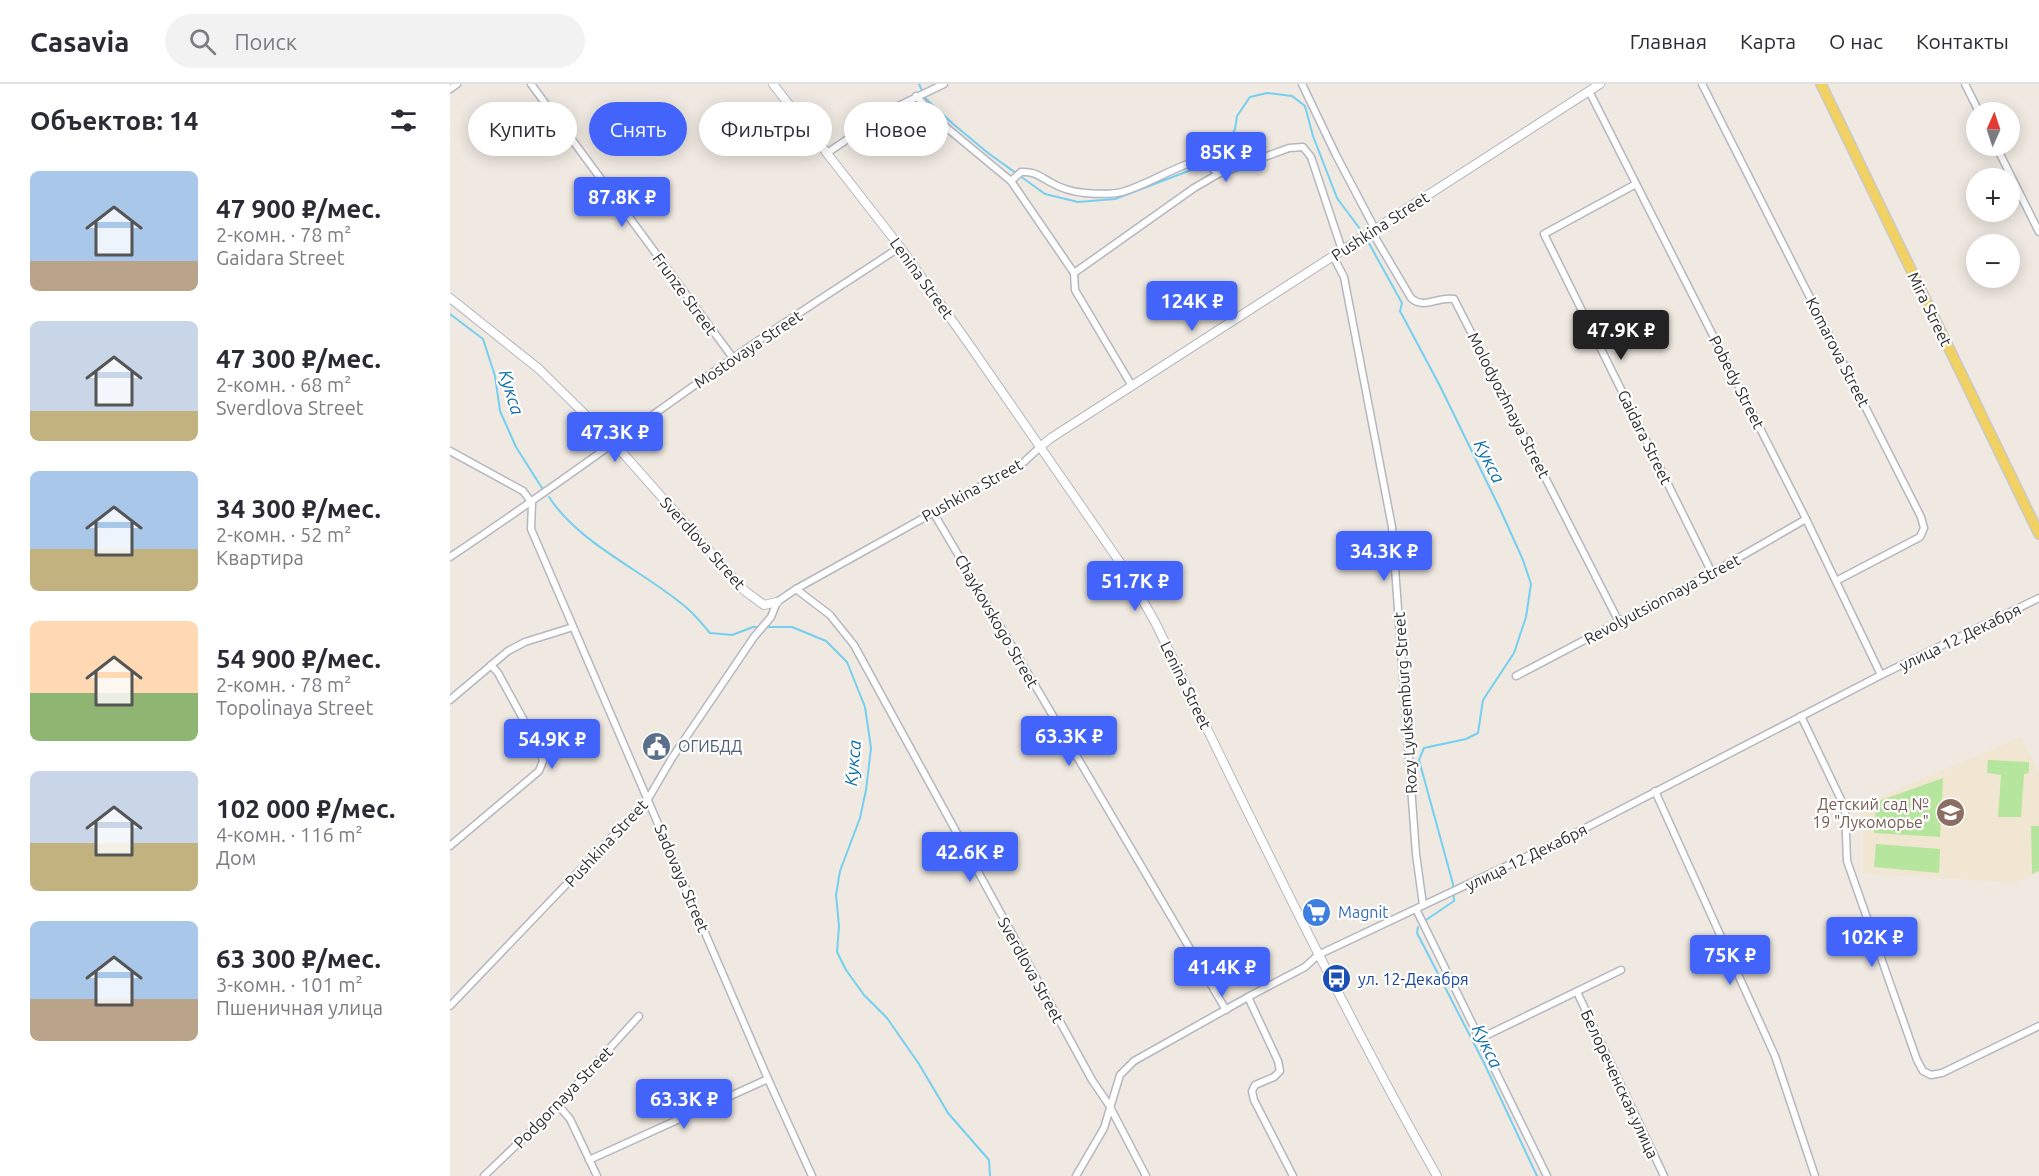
<!DOCTYPE html>
<html lang="ru">
<head>
<meta charset="utf-8">
<style>
  body { margin:0; font-family:Ubuntu,sans-serif; background:#f2f2f3; color:#2b2b33; height:100vh; display:flex; flex-direction:column; font-size:22px; white-space:nowrap }
  * { box-sizing:border-box; margin:0 }
  p { font-size:20px; color:#7c7c81 }
  .icon { flex:none; width:33px; height:33px; fill:none; stroke:currentColor; stroke-width:2; stroke-linecap:round; stroke-linejoin:round }
  .map { position:relative; flex:1; overflow:hidden }
  .sheet { display:flex; flex-direction:column; background:#fff; width:450px }
  .sheet>* { flex:none }
  .banner { position:absolute; left:18px; top:18px; width:570px; height:54px; display:flex; gap:12px }
  .needle { width:39px; rotate:3deg }
  .controls { position:absolute; left:1516px; top:18px; display:grid; gap:12px }
  .controls a { display:grid; place-items:center; width:54px; height:54px; border-radius:50%; background:#fff; box-shadow:0 3px 15px #0003; font-size:30px }
  .price { position:absolute; translate:-50% -51px; padding:0 14px; border-radius:6px; background:#4264fb; color:#fff; font-size:20px; line-height:39px; filter:drop-shadow(0 2px 3px #0008) }
  .price::after { content:''; position:absolute; left:50%; top:36px; width:18px; height:14px; margin-left:-9px; background:inherit; clip-path:polygon(0 0,100% 0,50% 100%) }
  .price.on { background:#222; color:#fff }
  ul { padding:0; list-style:none }
  li { display:flex; align-items:center; gap:18px; height:150px; padding:0 30px }
  li span { display:grid; place-items:center; flex:none; width:168px; height:120px; border-radius:9px; color:#555 }
  li>.icon { margin-inline-start:auto }
  span .icon { width:72px; height:72px; fill:#fffc; stroke-width:1 }
  li b { font-size:26px }
  h2 { display:flex; justify-content:space-between; align-items:center; height:72px; padding:0 30px; font-size:26px }
  .chip { padding:0 21px; border-radius:27px; background:#fff; box-shadow:0 3px 15px #0003; font-size:21px; line-height:54px }
  .chip.on { background:#4264fb; color:#fff }
  header { display:flex; align-items:center; gap:36px; box-sizing:border-box; height:84px; padding:0 30px; background:#fff; border-bottom:2px solid #e1e1e2 }
  header strong { font-size:28px }
  nav { display:flex; gap:33px; margin-inline-start:auto; font-size:21px }
  .search { width:420px; height:54px; background:#f2f2f3; display:flex; align-items:center; gap:15px; box-sizing:border-box; padding:0 21px; border-radius:33px; color:#7c7c81; font-size:22px }
  main { display:flex; flex:1; min-height:0 }
  .map>svg:first-child { display:block }
</style>
</head>
<body>
<header>
<strong>Casavia</strong>
<div class="search"><svg class="icon" aria-label="search" viewBox="0 0 24 24"><circle cx="10" cy="10" r="6"/><path d="M15 15l6 6"/></svg>Поиск</div>
<nav><a>Главная</a><a>Карта</a><a>О нас</a><a>Контакты</a></nav>
</header>
<main>
<section class="sheet">
<h2>Объектов: 14<svg class="icon" aria-label="filters" viewBox="0 0 24 24"><path d="M4 7h16M4 17h16"/><circle cx="9" cy="7" r="2"/><circle cx="15" cy="17" r="2"/></svg></h2>
<ul>
<li><span style="background:linear-gradient(#a9c7e8 75%,#b9a48a 0)"><svg class="icon" aria-label="home" viewBox="0 0 24 24"><path d="M3 11l9-7 9 7M6 9v11h12V9"/></svg></span><div><b>47 900 ₽/мес.</b><p>2-комн. · 78 m²</p><p>Gaidara Street</p></div></li>
<li><span style="background:linear-gradient(#c9d6e8 75%,#c2b280 0)"><svg class="icon" aria-label="home" viewBox="0 0 24 24"><path d="M3 11l9-7 9 7M6 9v11h12V9"/></svg></span><div><b>47 300 ₽/мес.</b><p>2-комн. · 68 m²</p><p>Sverdlova Street</p></div></li>
<li><span style="background:linear-gradient(#a9c7e8 65%,#c2b280 0)"><svg class="icon" aria-label="home" viewBox="0 0 24 24"><path d="M3 11l9-7 9 7M6 9v11h12V9"/></svg></span><div><b>34 300 ₽/мес.</b><p>2-комн. · 52 m²</p><p>Квартира</p></div></li>
<li><span style="background:linear-gradient(#ffd9b3 60%,#8fb573 0)"><svg class="icon" aria-label="home" viewBox="0 0 24 24"><path d="M3 11l9-7 9 7M6 9v11h12V9"/></svg></span><div><b>54 900 ₽/мес.</b><p>2-комн. · 78 m²</p><p>Topolinaya Street</p></div></li>
<li><span style="background:linear-gradient(#c9d6e8 60%,#c2b280 0)"><svg class="icon" aria-label="home" viewBox="0 0 24 24"><path d="M3 11l9-7 9 7M6 9v11h12V9"/></svg></span><div><b>102 000 ₽/мес.</b><p>4-комн. · 116 m²</p><p>Дом</p></div></li>
<li><span style="background:linear-gradient(#a9c7e8 65%,#b9a48a 0)"><svg class="icon" aria-label="home" viewBox="0 0 24 24"><path d="M3 11l9-7 9 7M6 9v11h12V9"/></svg></span><div><b>63 300 ₽/мес.</b><p>3-комн. · 101 m²</p><p>Пшеничная улица</p></div></li>
</ul>
</section>
<div class="map">
<svg width="1589" height="1092" viewBox="0 0 1589 1092">
  <rect width="100%" height="100%" fill="#efe9e1"/>
  <path fill="#f0e6d1" d="M1571,653L1589,689V788L1566,799L1413,789V736L1408,722Z"/>
  <g fill="#b6e59e">
    <path d="M1538,676L1579,678V689L1574,690L1571,733H1548L1551,691L1537,689Z"/>
    <path d="M1493,694L1490,753L1424,749L1426,718Z"/>
    <path d="M1581,742H1589V787L1582,790Z"/>
    <path d="M1426,760L1490,765L1489,789L1424,783Z"/>
  </g>
  <g fill="none" stroke-linecap="round" stroke-linejoin="round">
    <g stroke="#75cff0" stroke-width="2">
      <path d="M469,0L476,15L502,39L538,69L595,110L628,118L665,115L754,81"/>
      <path d="M760,77L775,63L785,45L787,32L800,13L817,9L842,12L855,22L863,52L887,114L913,149"/>
      <path d="M916,154L952,219L950,227L991,304L1050,425L1073,476L1081,500L1076,533L1064,569L1033,616L1028,649L1016,655L974,664L969,676L1003,800L1004,817L976,836"/>
      <path d="M0,230L33,255L45,292L50,327L66,363L92,404"/>
      <path d="M99,413C130,461 196,488 238,525C246,532 253,541 260,549L282,551L303,543H310"/>
      <path d="M316,543H342L376,557L397,578L415,623L421,664L416,706L410,734L390,787L386,811L389,842L387,868L396,886L414,911L437,934L469,980L498,1029L539,1076L540,1092"/>
      <path d="M968,843L967,849L1034,979L1087,1092"/>
    </g>
    <defs>
      <g id="minor">
        <path d="M81,0L283,274"/>
        <path d="M852,0L886,71L925,145"/>
        <path d="M1252,0L1471,433L1474,444L1470,453L1386,497"/>
        <path d="M1515,0L1529,28"/>
        <path d="M0,5L7,0"/>
        <path d="M1139,7L1356,435L1431,591"/>
        <path d="M466,12L497,44L561,97L624,189L625,206L682,302"/>
        <path d="M1546,62L1589,148"/>
        <path d="M377,69L444,24L494,0"/>
        <path d="M561,97L571,88C584,87 589,92 600,98C610,104 624,108 635,109C647,110 661,111 672,108C700,100 724,82 753,75L768,90"/>
        <path d="M1186,100L1094,150L1262,489"/>
        <path d="M922,148L961,214C974,226 988,212 1004,215L1169,538"/>
        <path d="M883,172L894,193L942,443L966,770L973,821"/>
        <path d="M624,189L744,104L768,90L839,64L853,63L861,73L892,166"/>
        <path d="M0,367L73,407L82,419L81,445L318,995L362,1092"/>
        <path d="M483,428L776,926"/>
        <path d="M0,473C95,410 186,342 279,277C335,237 393,201 450,163"/>
        <path d="M346,505L380,531L404,561L642,996L659,1021L696,1092"/>
        <path d="M1066,592L1262,489L1356,435"/>
        <path d="M0,616L58,567L75,558L123,543"/>
        <path d="M1351,632L1395,724L1397,777L1467,976L1473,987L1481,991L1492,989L1589,942"/>
        <path d="M1205,707L1325,972L1365,1092"/>
        <path d="M0,762L89,687L93,677L89,664L48,589L41,581"/>
        <path d="M966,825L1097,1092"/>
        <path d="M1127,908L1214,1092"/>
        <path d="M798,913L828,977L830,987L824,993L805,1001L802,1007L804,1016L843,1092"/>
        <path d="M0,922L198,715L222,674L304,553L321,533L327,518L346,505L574,378L590,363"/>
        <path d="M1031,954L1171,886"/>
        <path d="M108,1021L120,1035L147,1092"/>
        <path d="M139,1076L318,995"/>
        <path d="M34,1092L108,1021L189,932"/>
        <path d="M626,1092L654,1044L670,991L684,977L798,913L855,883L868,871L1122,751L1431,591L1589,514"/>
      </g>
      <g id="tertiary">
        <path d="M323,0L450,163L521,263L676,487L705,538C796,724 885,912 987,1092"/>
        <path d="M0,214L89,285L163,358L295,507L314,521L327,518"/>
        <path d="M590,363L601,354L1150,0"/>
      </g>
      <path id="primary" d="M1371,0L1589,450"/>
    </defs>
    <use href="#minor" stroke="#b4b7c1" stroke-width="9"/>
    <use href="#tertiary" stroke="#b4b7c1" stroke-width="10"/>
    <use href="#primary" stroke="#c9c9c9" stroke-width="12"/>
    <use href="#minor" stroke="#fff" stroke-width="6"/>
    <use href="#tertiary" stroke="#fff" stroke-width="8"/>
    <use href="#primary" stroke="#f2d163" stroke-width="9"/>
  </g>
  <defs>
    <symbol id="civic-disc" viewBox="-11 -11 22 22"><circle r="9.5" fill="#5c6f8a" stroke="#fff"/><path d="M-.6-6.5H3V-4.5H.6V-3L4-1V1h2V6H-6V1h2V-1L-.6-3ZM-1.2 2.5V6h2.4V2.5Z" fill="#fff"/></symbol>
    <symbol id="school-disc" viewBox="-11 -11 22 22"><circle r="9.5" fill="#8d6e63" stroke="#fff"/><path d="M0-5L7-2L0 1L-7-2ZM-4 1L0 2.5L4 1V4Q0 6-4 4Z" fill="#fff"/></symbol>
    <symbol id="supermarket-disc" viewBox="-11 -11 22 22"><circle r="9.5" fill="#3f7fe0" stroke="#fff"/><path d="M-6-5.5h2.5l.6 2H6L4.5 2H-2.5L-4.4-4H-6ZM-1.5 3.2a1.3 1.3 0 1 0 .1 0ZM3 3.2a1.3 1.3 0 1 0 .1 0Z" fill="#fff"/></symbol>
    <symbol id="bus-disc" viewBox="-11 -11 22 22"><circle r="9.5" fill="#1a4fb4" stroke="#fff"/><path d="M-5-6H5V4H4V6H2V4H-2V6H-4V4H-5ZM-3.5-4V0h7V-4ZM-3.5 1.2v1.5H-2V1.2ZM2 1.2v1.5H3.5V1.2Z" fill="#fff"/></symbol>
  </defs>
  <g fill-rule="evenodd">
    <use href="#civic-disc" x="190" y="646" width="33" height="33"/>
    <use href="#school-disc" x="1484" y="712" width="33" height="33"/>
    <use href="#supermarket-disc" x="850" y="812" width="33" height="33"/>
    <use href="#bus-disc" x="870" y="878" width="33" height="33"/>
  </g>
  <g text-anchor="middle" dominant-baseline="central" stroke-width="4.5" stroke-linejoin="round" paint-order="stroke">
    <g font-size="16" fill="#2e2e2e" stroke="#fff">
      <text transform="translate(930 142) rotate(-33)">Pushkina Street</text>
      <text transform="translate(472 194) rotate(54)">Lenina Street</text>
      <text transform="translate(235 210) rotate(54)">Frunze Street</text>
      <text transform="translate(1480 225) rotate(64)">Mira Street</text>
      <text transform="translate(298 265) rotate(-34)">Mostovaya Street</text>
      <text transform="translate(1388 268) rotate(63)">Komarova Street</text>
      <text transform="translate(1287 298) rotate(63)">Pobedy Street</text>
      <text transform="translate(1059 321) rotate(63)">Molodyozhnaya Street</text>
      <text transform="translate(1195 353) rotate(64)">Gaidara Street</text>
      <text transform="translate(522 406) rotate(-29)">Pushkina Street</text>
      <text transform="translate(253 459) rotate(48)">Sverdlova Street</text>
      <text transform="translate(1212 515) rotate(-28)">Revolyutsionnaya Street</text>
      <text transform="translate(547 537) rotate(60)">Chaykovskogo Street</text>
      <text transform="translate(1510 553) rotate(-26)">улица 12 Декабря</text>
      <text transform="translate(736 601) rotate(64)">Lenina Street</text>
      <text transform="translate(955 619) rotate(-94)">Rozy Lyuksemburg Street</text>
      <text transform="translate(156 759) rotate(-47)">Pushkina Street</text>
      <text transform="translate(1076 773) rotate(-26)">улица 12 Декабря</text>
      <text transform="translate(232 794) rotate(67)">Sadovaya Street</text>
      <text transform="translate(581 886) rotate(61)">Sverdlova Street</text>
      <text transform="translate(1170 1000) rotate(65)">Белореченская улица</text>
      <text transform="translate(113 1013) rotate(-46)">Podgornaya Street</text>
    </g>
    <g font-size="16" fill="#4e5e75" stroke="#fff" text-anchor="start">
      <text x="228" y="662">ОГИБДД</text>
    </g>
    <g font-size="16" fill="#785e54" stroke="#fff" text-anchor="end">
      <text x="1479" y="720">Детский сад №<tspan x="1479" dy="18">19 "Лукоморье"</tspan></text>
    </g>
    <g font-size="16" fill="#366cbe" stroke="#fff" text-anchor="start">
      <text x="888" y="828">Magnit</text>
    </g>
    <g font-size="16" fill="#164399" stroke="#fff" text-anchor="start">
      <text x="908" y="895">ул. 12-Декабря</text>
    </g>
    <g font-size="18" font-style="italic" fill="#0d6fa3" stroke="#fff">
      <text transform="translate(62 308) rotate(73)">Кукса</text>
      <text transform="translate(1040 377) rotate(63)">Кукса</text>
      <text transform="translate(402 679) rotate(-85)">Кукса</text>
      <text transform="translate(1038 962) rotate(64)">Кукса</text>
    </g>
  </g>
</svg>
<div class="controls">
<a><svg class="needle" viewBox="-14 -14 28 28"><path d="M0-13l5 13h-10z" fill="#e53935"/><path d="M0 13l5-13h-10z" fill="#7c7c81"/></svg></a>
<a>+</a>
<a>−</a>
</div>
<b class="price" style="left:776px;top:99px">85K ₽</b>
<b class="price" style="left:172px;top:144px">87.8K ₽</b>
<b class="price" style="left:742px;top:248px">124K ₽</b>
<b class="price on" style="left:1171px;top:277px">47.9K ₽</b>
<b class="price" style="left:165px;top:379px">47.3K ₽</b>
<b class="price" style="left:934px;top:498px">34.3K ₽</b>
<b class="price" style="left:685px;top:528px">51.7K ₽</b>
<b class="price" style="left:619px;top:683px">63.3K ₽</b>
<b class="price" style="left:102px;top:686px">54.9K ₽</b>
<b class="price" style="left:520px;top:799px">42.6K ₽</b>
<b class="price" style="left:1422px;top:884px">102K ₽</b>
<b class="price" style="left:1280px;top:902px">75K ₽</b>
<b class="price" style="left:772px;top:914px">41.4K ₽</b>
<b class="price" style="left:234px;top:1046px">63.3K ₽</b>
<div class="banner">
<a class="chip">Купить</a>
<a class="chip on">Снять</a>
<a class="chip">Фильтры</a>
<a class="chip">Новое</a>
</div>
</div>
</main>
</body>
</html>
